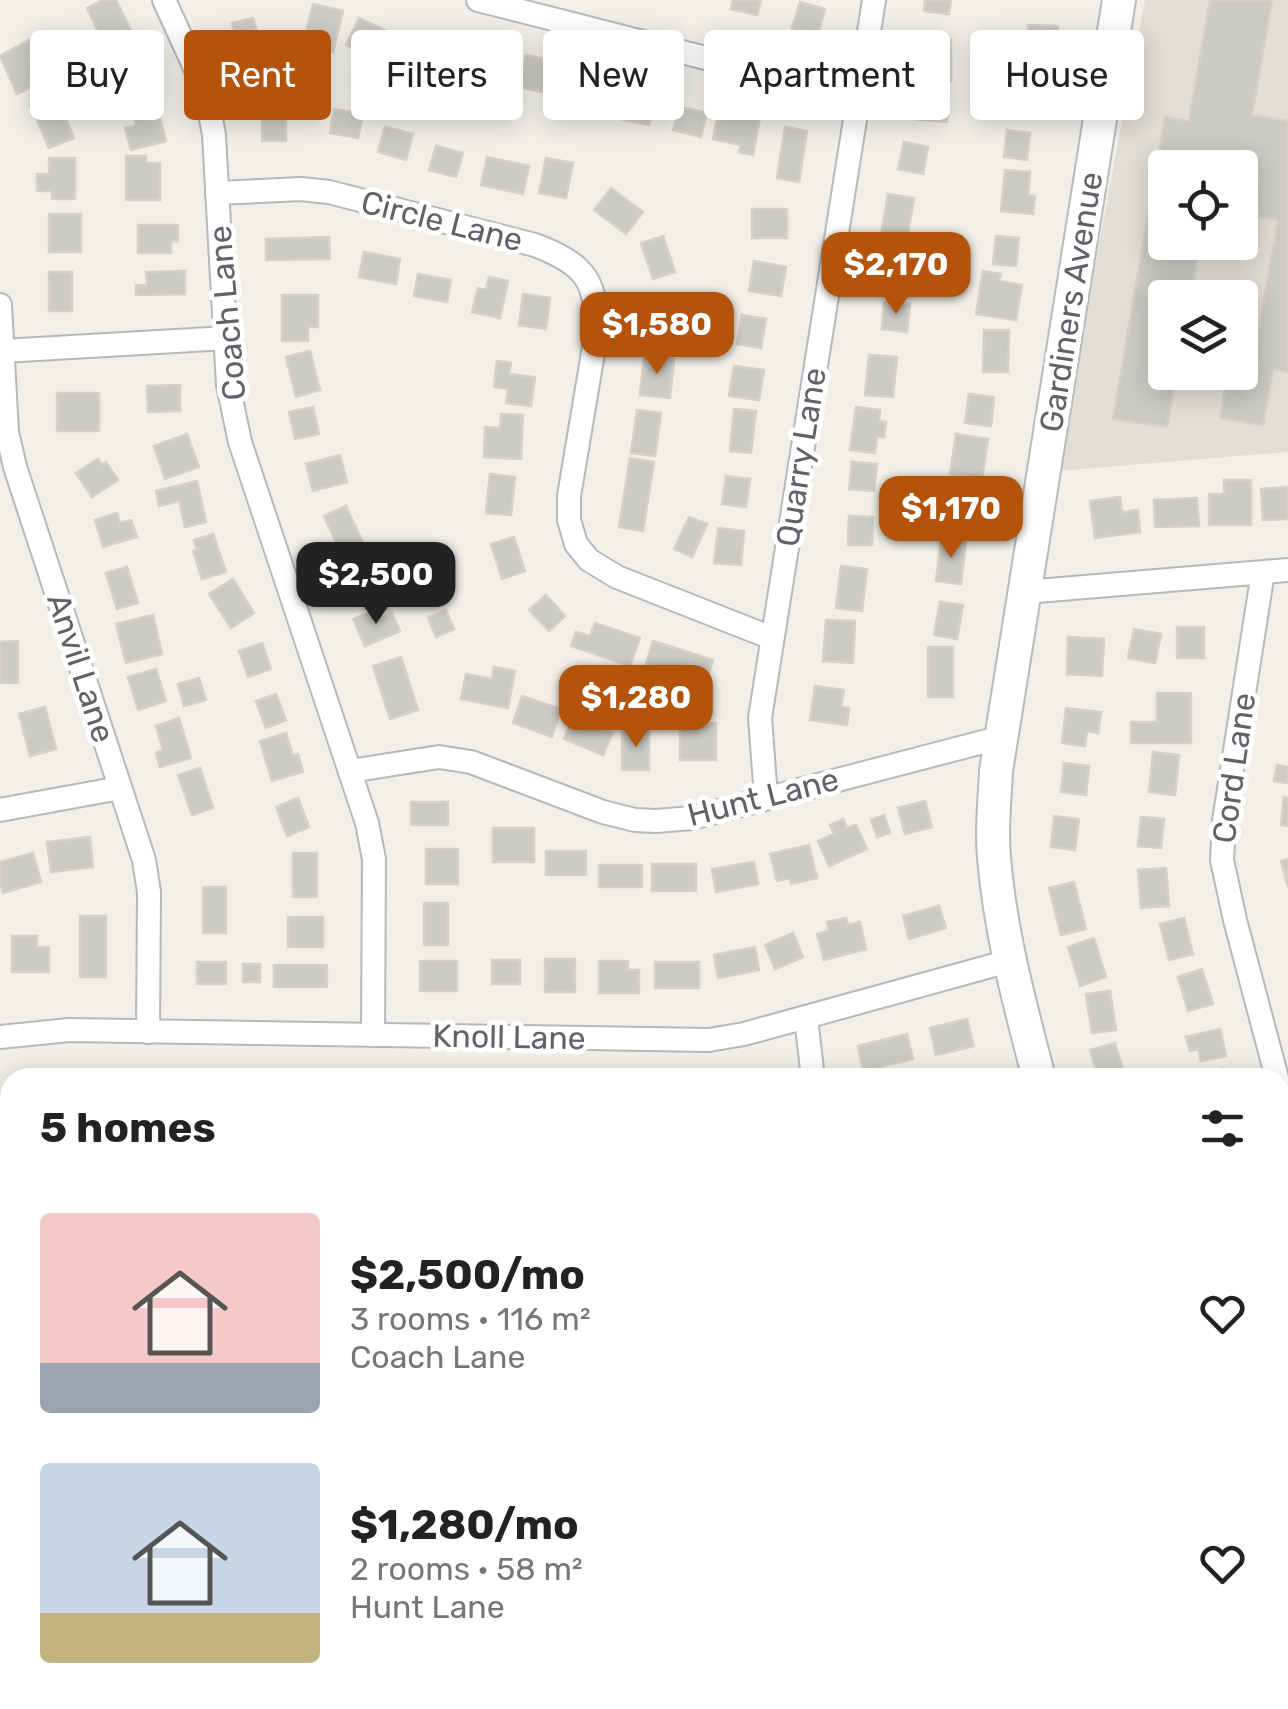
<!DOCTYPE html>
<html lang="en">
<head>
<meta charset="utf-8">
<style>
  body { margin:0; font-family:Rubik,sans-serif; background:#f6f6f6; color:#222; height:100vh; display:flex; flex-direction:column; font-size:38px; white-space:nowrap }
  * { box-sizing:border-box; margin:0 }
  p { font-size:32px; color:#767676 }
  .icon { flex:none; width:55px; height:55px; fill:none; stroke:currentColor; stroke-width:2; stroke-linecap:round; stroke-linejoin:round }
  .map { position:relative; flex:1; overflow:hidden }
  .side { position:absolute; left:0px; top:1068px; width:1290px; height:642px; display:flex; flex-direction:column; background:#fff; border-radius:30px 30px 0 0; box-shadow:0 5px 25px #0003 }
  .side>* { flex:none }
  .banner { position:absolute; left:30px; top:30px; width:1230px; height:90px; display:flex; gap:20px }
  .fabs { position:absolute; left:1148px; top:150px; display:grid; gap:20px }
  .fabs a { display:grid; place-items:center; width:110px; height:110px; border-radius:10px; background:#fff; box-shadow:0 5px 25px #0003; font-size:50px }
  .price { position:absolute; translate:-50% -85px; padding:0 22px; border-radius:20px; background:#b45309; color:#fff; font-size:32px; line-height:65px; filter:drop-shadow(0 2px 5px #0008) }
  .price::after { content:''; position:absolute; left:50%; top:60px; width:30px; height:22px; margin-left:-15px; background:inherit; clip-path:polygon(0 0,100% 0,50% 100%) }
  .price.active { background:#222; color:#fff }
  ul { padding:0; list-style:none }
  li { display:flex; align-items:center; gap:30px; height:250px; padding:0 40px }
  li span { display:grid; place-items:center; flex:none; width:280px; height:200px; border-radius:10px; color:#555 }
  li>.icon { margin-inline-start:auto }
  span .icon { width:120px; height:120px; fill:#fffc; stroke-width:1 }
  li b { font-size:42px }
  h2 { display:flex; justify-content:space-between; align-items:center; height:120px; padding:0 40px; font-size:42px }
  .tag { padding:0 35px; border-radius:10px; background:#fff; box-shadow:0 5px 25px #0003; font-size:35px; line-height:90px }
  .tag.active { background:#b45309; color:#fff }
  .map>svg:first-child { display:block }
</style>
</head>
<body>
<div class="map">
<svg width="1288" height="1709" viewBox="0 0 1288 1709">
  <rect width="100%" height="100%" fill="#f1efe8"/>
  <path fill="#e1ded6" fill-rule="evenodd" d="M1145,0H1288V452L1056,471ZM1165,168H1240V242H1165ZM1165,298H1240V372H1165Z"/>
  <g fill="#cccac5" stroke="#d6d1c6" stroke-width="2.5">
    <path d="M103,0H116L132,32L105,45L87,8Z"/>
    <path d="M733,0H761L757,15L731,9Z"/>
    <path d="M925,0H951L949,14L924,11Z"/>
    <path d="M1210,0H1272L1252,115L1288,121V372L1273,369L1263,425L1220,418L1227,376L1250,381L1278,220L1240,213V168H1165V242H1200L1190,298H1165V372H1177L1167,427L1113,419L1165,117L1189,121Z"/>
    <path d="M800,2L825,9L818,35L792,28Z"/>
    <path d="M313,4L343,11L333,52L303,45Z"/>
    <path d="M253,18L259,40L269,38L275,60L244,68L232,23Z"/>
    <path d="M359,18L397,36L384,63L346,45Z"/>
    <path d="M1028,25L1058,26L1057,55L1026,53Z"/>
    <path d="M412,32L449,43L442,67L405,56Z"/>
    <path d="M31,39L50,78L17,94L0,56Z"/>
    <rect x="924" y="40" width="27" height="41"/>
    <path d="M474,43L502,50L493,85L466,79Z"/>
    <path d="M134,46L147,86L123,94L110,53Z"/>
    <path d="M526,55L553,61L546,93L519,87Z"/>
    <path d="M1009,65L1025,67L1023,77L1039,79L1035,107L1004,103Z"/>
    <path d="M581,70L607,83L594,108L570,96L564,107L552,100L561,82L572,87Z"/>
    <rect x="262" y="88" width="24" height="53"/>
    <path d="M917,92L949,95L947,122L915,119Z"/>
    <path d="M55,94L74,138L49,148L30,104Z"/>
    <path d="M627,94L655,101L649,125L621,119Z"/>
    <path d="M157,107L166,141L131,150L125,128L136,125L133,113Z"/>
    <path d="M679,107L707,113L701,137L673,130Z"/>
    <path d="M719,108L760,117L753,155L739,152L741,145L713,139Z"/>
    <path d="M334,109L363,114L358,138L330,133Z"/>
    <path d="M385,127L413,134L406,160L378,152Z"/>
    <path d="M785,127L807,131L799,182L777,178Z"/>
    <path d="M1007,130L1030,133L1027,160L1004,157Z"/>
    <path d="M904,142L928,147L923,174L898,169Z"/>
    <path d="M436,146L463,153L456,177L429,170Z"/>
    <path d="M126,156H146V163H160V200H126Z"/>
    <path d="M487,157L529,166L523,194L481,185Z"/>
    <path d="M49,158H75V199H52V191H37V174H49Z"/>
    <path d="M546,158L573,163L566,198L539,193Z"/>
    <path d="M1005,170L1030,172L1028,195L1035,196L1033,214L1001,211Z"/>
    <path d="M611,188L643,212L626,234L594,210Z"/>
    <path d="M888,194L914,198L907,239L881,235Z"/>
    <rect x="752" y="209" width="35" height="29"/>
    <rect x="49" y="214" width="32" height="38"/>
    <path d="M138,225H178V241H171V253H138Z"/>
    <path d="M663,236L675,272L653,279L641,243Z"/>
    <path d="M996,236L1019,238L1016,266L993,264Z"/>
    <path d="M329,237L330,259L266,260V239Z"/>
    <path d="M886,249L910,252L905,289L881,286Z"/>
    <path d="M364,252L400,259L396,284L359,277Z"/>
    <path d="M754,261L786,267L781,296L749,291Z"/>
    <path d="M185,271V294L136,295V285H147L146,272Z"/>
    <path d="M983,271L1001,274L999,281L1022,285L1016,320L976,314Z"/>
    <rect x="49" y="272" width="23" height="39"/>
    <path d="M418,274L451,280L447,302L414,296Z"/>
    <path d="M489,277L508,281L500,318L472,312L478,288L486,290Z"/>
    <path d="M523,294L550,298L546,329L519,325Z"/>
    <path d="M282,295H318V327H308V341H282Z"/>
    <path d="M650,299L684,303L681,332L646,328Z"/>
    <path d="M884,302L910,304L907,332L882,329Z"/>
    <path d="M742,315L766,319L761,348L737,344Z"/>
    <path d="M984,330H1009L1008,372H983Z"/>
    <path d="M310,351L320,390L296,397L286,357Z"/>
    <path d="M869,355L897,357L893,397L865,395Z"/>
    <path d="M644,356L674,359L670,398L640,395Z"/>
    <path d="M497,361L511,363L509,374L535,377L531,406L506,403L508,389L494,387Z"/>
    <path d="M734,366L764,370L759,400L729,396Z"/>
    <path d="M180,385V411L148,412L147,386Z"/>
    <rect x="57" y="393" width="42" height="38"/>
    <path d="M969,394L994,397L991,426L965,423Z"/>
    <path d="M313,407L319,434L295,439L289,412Z"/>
    <path d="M856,407L880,410L879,421L886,422L884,437H877L875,453L850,450Z"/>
    <path d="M734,409L756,411L751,453L730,451Z"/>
    <path d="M637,410L661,413L655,456L631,453Z"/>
    <path d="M501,414L523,415L521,459L484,457L485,427L500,428Z"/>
    <path d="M187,434L199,467L165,479L154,446Z"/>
    <path d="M956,434L988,439L982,479L950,474Z"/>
    <path d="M340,455L347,482L313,491L306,464Z"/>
    <path d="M630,458L654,462L643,531L619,527Z"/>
    <path d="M98,459L102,465L106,462L118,480L92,497L76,473Z"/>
    <path d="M852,462L877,464L874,491L849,489Z"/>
    <path d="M490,474L515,477L511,515L486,513Z"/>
    <path d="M726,476L750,479L746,507L722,504Z"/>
    <path d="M1224,480H1251V525H1209V494H1224Z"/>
    <path d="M197,481L206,522L185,527L179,501L159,506L156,491Z"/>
    <path d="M950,486L975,490L967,532L943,527Z"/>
    <path d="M1288,487V519L1263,520L1261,489Z"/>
    <path d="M1120,497L1122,512L1138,510L1140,532L1095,538L1090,501Z"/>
    <path d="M1197,498L1199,526L1155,527L1154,500Z"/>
    <path d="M346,506L363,543L341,553L324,516Z"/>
    <path d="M117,513L120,523L131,520L137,537L103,547L95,520Z"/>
    <path d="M849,516L873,517L872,545H848Z"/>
    <path d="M689,517L707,524L692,557L674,549Z"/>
    <path d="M718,528L744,531L741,565L714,563Z"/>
    <path d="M213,534L226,572L202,579L193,551L197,550L194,540Z"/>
    <path d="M514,537L525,571L502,579L491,544Z"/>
    <path d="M941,539L966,541L961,584L936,581Z"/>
    <path d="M368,557L380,593L353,602L341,565Z"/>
    <path d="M841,566L867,569L862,611L836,608Z"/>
    <path d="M127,567L138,603L117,609L106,573Z"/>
    <path d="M233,579L254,613L231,628L209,594Z"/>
    <path d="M546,595L565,616L549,631L529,610Z"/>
    <path d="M940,602L963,605L957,639L934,635Z"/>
    <path d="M378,609L382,618L392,613L400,631L365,646L353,619Z"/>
    <path d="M446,610L454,629L436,637L428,618Z"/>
    <path d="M153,615L162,654L126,663L116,624Z"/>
    <path d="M826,620L855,621L853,663L823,661Z"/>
    <path d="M595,623L640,638L630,666L571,646L576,632L590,636Z"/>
    <rect x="1177" y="627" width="27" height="31"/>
    <path d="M1134,629L1161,634L1155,663L1128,658Z"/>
    <path d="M1068,637L1104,639L1102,676L1067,674Z"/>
    <path d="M18,641V683H0V642Z"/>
    <path d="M653,641L713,660L706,682L646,664Z"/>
    <path d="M262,643L271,669L248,677L239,651Z"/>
    <rect x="928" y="647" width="25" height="50"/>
    <path d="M401,657L418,710L390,719L373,666Z"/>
    <path d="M494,667L515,671L508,708L461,699L466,674L492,679Z"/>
    <path d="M156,669L166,701L138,710L128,677Z"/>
    <path d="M199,678L206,700L184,706L178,684Z"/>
    <path d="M815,686L844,690L841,707L849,708L847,725L810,720Z"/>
    <path d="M1157,693H1191V743H1131V722H1157Z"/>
    <path d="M276,694L286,720L266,728L256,701Z"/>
    <path d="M522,696L561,709L552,737L513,723Z"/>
    <path d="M45,707L56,749L30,756L19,714Z"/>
    <path d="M1066,708L1101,712L1098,733L1087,731L1085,746L1062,743Z"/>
    <path d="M573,717L613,733L603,755L564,739Z"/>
    <path d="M179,718L191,758L160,767L156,753L163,750L156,726Z"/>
    <rect x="680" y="723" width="36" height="37"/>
    <rect x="622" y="730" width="27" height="40"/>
    <path d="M286,733L293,756L298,754L303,772L272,781L260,741Z"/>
    <path d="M1153,752L1179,755L1175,795L1149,792Z"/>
    <path d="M1064,763L1089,766L1086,795L1061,792Z"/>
    <path d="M1277,765L1288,767V783L1274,781Z"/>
    <path d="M200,768L213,808L192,815L178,775Z"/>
    <path d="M1284,797L1288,798V826L1281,825Z"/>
    <path d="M298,798L309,827L287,836L276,807Z"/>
    <path d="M925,801L932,827L905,834L898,808Z"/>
    <rect x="411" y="802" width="37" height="23"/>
    <path d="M884,815L890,833L877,837L871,820Z"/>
    <path d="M1054,816L1079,819L1075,850L1051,847Z"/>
    <path d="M1141,817L1164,819L1161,848L1138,846Z"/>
    <path d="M843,819L847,828L856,825L867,849L829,866L818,841L834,834L830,825Z"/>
    <rect x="493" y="828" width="41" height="34"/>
    <path d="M90,837L93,867L51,872L47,842Z"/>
    <path d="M809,845L817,878L791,884L790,878L777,881L770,854Z"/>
    <rect x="426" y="849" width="32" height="35"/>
    <rect x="546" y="851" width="40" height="24"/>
    <path d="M33,853L41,882L3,893L0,882V862Z"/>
    <rect x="293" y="853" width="24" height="44"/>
    <path d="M1288,859V887L1281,861Z"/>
    <path d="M754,862L758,884L716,892L712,869Z"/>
    <rect x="652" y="864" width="44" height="27"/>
    <rect x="599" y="865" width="43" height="22"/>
    <path d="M1166,868L1169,906L1141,908L1138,870Z"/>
    <path d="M1074,882L1086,929L1061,935L1049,888Z"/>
    <rect x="203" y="887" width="23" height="46"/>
    <rect x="424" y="903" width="24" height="42"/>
    <path d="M939,906L946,928L909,939L903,916Z"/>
    <rect x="80" y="916" width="26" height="61"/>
    <rect x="288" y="917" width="35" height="30"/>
    <path d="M846,918L848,925L860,922L866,949L824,960L817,934L829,930L827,922Z"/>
    <path d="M1184,918L1193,954L1169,960L1160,924Z"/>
    <path d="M793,933L803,957L775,969L765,945Z"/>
    <path d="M12,936H37V947H49V972H12Z"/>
    <path d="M1094,938L1106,977L1080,986L1068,947Z"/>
    <path d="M755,947L759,970L718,978L714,955Z"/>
    <rect x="545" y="959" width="30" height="33"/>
    <rect x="492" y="960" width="28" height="24"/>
    <rect x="420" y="961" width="37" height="30"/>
    <path d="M599,961H628V970H639V993H599Z"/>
    <rect x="197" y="962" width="29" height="22"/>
    <rect x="655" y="962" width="44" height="26"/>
    <rect x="243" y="964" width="17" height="18"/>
    <rect x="274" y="965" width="53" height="22"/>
    <path d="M1202,969L1213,1004L1188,1011L1178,977Z"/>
    <path d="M1110,991L1116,1030L1092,1033L1086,994Z"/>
    <path d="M967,1019L974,1046L936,1055L930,1028Z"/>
    <path d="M1220,1029L1226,1056L1201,1061L1198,1049L1190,1051L1186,1037Z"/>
    <path d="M907,1034L913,1059L863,1071L858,1046Z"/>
    <path d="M1115,1043L1124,1073L1099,1078L1090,1050Z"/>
    <path d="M1222,1068L1225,1078H1191Z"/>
    <rect x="152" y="1073" width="29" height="5"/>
    <rect x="83" y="1074" width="44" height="4"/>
    <path d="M0,1098L10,1112V1119L0,1126Z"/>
    <rect x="0" y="1182" width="10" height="26"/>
    <path d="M1280,1282H1288V1318L1280,1319Z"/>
    <path d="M1288,1332V1373H1285L1280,1355V1335Z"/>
    <path d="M7,1621H10V1649H6Z"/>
    <path d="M786,1700H806L811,1709H784L781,1703Z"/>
    <path d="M893,1700H918L920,1709H895Z"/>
    <path d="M1008,1700H1034L1036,1709H1009Z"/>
    <path d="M1122,1700H1149L1152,1709H1114L1112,1703Z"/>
  </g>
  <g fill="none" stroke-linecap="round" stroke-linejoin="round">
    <defs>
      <g id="street">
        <path d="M164,0L206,92L214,135L228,385L240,442L367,823L374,859L373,1035"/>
        <path d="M478,0L859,97"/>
        <path d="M217,193L301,189L329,192L535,245C585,264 598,281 596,335L569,496V520L576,544L589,560L617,577L772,638"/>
        <path d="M0,305L7,432L15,467L144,860L149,892L148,1032"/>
        <path d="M3,351L227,338"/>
        <path d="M1263,572L1224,821L1222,860L1235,920L1277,1078"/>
        <path d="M1025,592L1288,570"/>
        <path d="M350,771L439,757L471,762L603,812L635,820L656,821L692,818L1002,737"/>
        <path d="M766,797L760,718L874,0"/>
        <path d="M0,810L120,788"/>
        <path d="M806,1018L813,1078"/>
        <path d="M0,1037L69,1030L709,1040L744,1034L1009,961"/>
        <path d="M1280,1087L1288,1117"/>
        <path d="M0,1268L10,1266"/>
        <path d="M0,1378L10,1316"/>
        <path d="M1280,1692L1288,1689"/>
        <path d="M0,1699H10"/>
        <path d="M107,1700L649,1709"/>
        <path d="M962,1700L965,1709"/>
        <path d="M1216,1709L1249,1700"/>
      </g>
      <g id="secondary">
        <path d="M1039,1078C1020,1005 1000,932 994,857C991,829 995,799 996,771L1119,0"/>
        <path d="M1202,1700L1205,1709"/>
      </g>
    </defs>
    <use href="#street" stroke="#b5b8bc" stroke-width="26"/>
    <use href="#secondary" stroke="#b6babf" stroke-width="36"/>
    <use href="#street" stroke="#fff" stroke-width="22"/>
    <use href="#secondary" stroke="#fff" stroke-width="32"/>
  </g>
  <g text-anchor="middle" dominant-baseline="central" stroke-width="10" stroke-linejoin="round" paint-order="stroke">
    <g font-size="32" fill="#5f6368" stroke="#fff">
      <text transform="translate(442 221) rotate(14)">Circle Lane</text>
      <text transform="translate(1071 302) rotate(-81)">Gardiners Avenue</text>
      <text transform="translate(227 313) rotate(-95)">Coach Lane</text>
      <text transform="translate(801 457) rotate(-81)">Quarry Lane</text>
      <text transform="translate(81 668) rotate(72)">Anvil Lane</text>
      <text transform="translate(1234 768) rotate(-82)">Cord Lane</text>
      <text transform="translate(763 797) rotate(-14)">Hunt Lane</text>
      <text transform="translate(509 1037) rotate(1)">Knoll Lane</text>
    </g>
  </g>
</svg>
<div class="fabs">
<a><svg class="icon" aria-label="locate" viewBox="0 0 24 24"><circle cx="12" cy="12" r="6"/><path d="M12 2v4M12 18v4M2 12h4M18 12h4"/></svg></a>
<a><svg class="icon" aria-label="layers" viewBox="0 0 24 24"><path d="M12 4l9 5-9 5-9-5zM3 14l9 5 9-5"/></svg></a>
</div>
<b class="price" style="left:896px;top:317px">$2,170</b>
<b class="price" style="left:657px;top:377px">$1,580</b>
<b class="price" style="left:951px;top:561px">$1,170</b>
<b class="price active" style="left:376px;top:627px">$2,500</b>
<b class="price" style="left:636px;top:750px">$1,280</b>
<div class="banner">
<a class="tag">Buy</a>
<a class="tag active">Rent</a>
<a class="tag">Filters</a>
<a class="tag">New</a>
<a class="tag">Apartment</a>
<a class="tag">House</a>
</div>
<section class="side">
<h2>5 homes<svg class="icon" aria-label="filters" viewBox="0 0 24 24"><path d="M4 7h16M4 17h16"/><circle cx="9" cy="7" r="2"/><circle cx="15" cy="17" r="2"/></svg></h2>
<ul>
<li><span style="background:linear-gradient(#f6c9c9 75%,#9aa5b1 0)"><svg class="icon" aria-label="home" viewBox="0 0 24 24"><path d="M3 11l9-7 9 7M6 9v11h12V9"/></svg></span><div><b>$2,500/mo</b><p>3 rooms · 116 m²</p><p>Coach Lane</p></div><svg class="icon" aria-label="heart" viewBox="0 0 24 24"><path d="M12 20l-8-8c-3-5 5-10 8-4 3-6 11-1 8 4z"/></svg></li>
<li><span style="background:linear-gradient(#c9d6e8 75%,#c2b280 0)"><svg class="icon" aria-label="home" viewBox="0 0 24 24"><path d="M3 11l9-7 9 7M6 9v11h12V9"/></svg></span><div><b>$1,280/mo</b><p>2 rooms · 58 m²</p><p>Hunt Lane</p></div><svg class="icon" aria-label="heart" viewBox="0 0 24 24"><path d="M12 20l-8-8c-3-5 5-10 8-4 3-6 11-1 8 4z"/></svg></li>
</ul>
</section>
</div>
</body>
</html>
